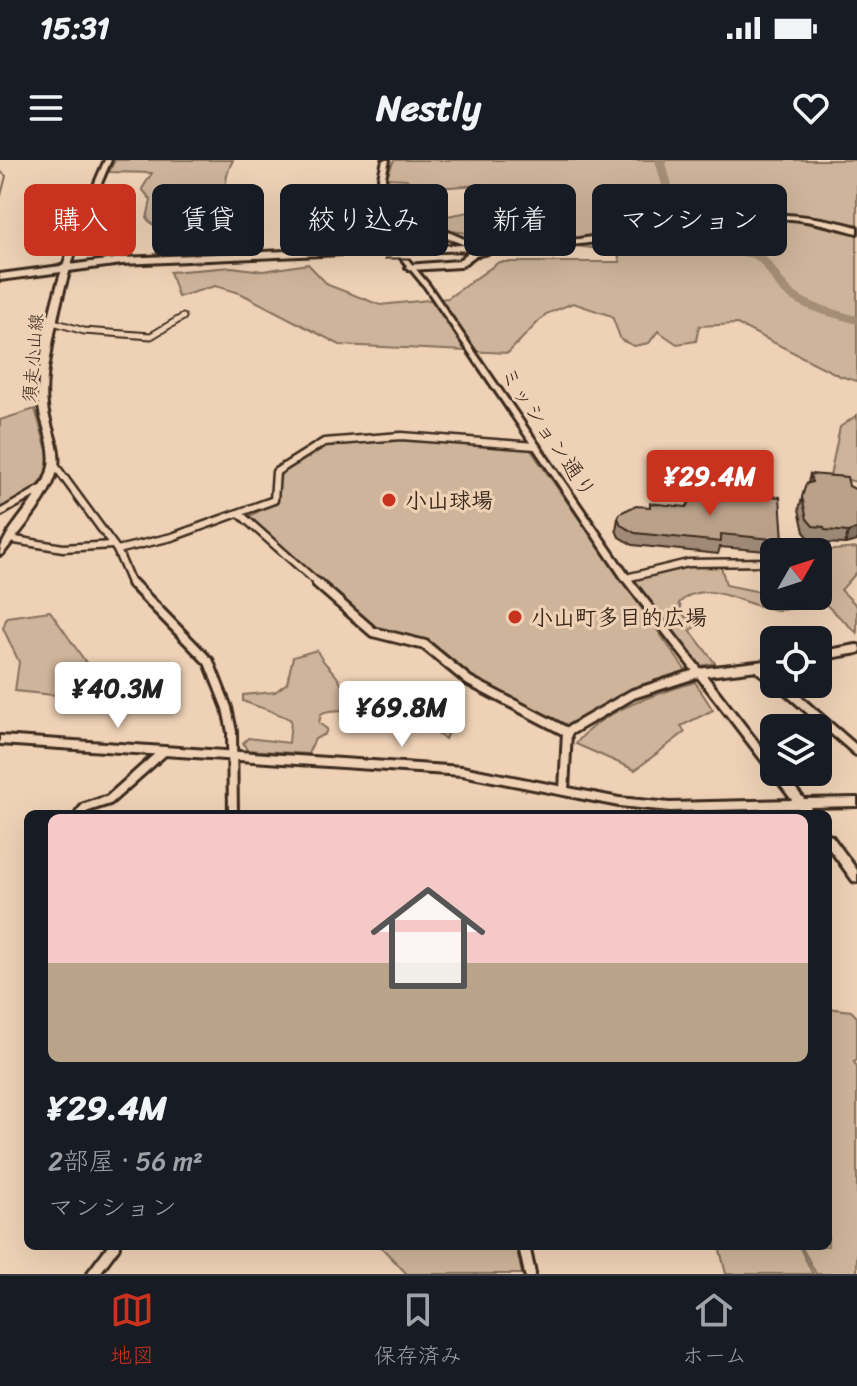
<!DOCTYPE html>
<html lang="ja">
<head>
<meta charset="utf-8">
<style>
  body { margin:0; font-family:Sriracha,"Klee One",sans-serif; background:#242831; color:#f1f3f6; height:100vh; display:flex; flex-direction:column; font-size:30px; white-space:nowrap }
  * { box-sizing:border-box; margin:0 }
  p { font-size:26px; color:#9ea1a6 }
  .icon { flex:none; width:44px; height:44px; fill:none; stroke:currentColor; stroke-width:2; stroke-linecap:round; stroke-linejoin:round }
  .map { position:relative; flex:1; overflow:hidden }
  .sheet { position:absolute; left:24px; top:650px; width:808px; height:440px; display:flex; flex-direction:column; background:#171b24; border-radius:12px; box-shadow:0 8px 32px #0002 }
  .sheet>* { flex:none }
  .hud { position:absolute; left:24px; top:24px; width:810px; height:72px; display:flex; gap:16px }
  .needle { width:52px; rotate:51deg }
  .controls { position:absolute; left:760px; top:378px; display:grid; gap:16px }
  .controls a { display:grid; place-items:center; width:72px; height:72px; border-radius:12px; background:#171b24; box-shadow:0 8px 32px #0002; font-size:40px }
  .price { position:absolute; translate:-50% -68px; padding:0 18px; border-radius:8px; background:#fff; color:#222; font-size:26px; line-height:52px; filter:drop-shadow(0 2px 4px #0008) }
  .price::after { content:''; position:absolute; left:50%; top:48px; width:24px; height:18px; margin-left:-12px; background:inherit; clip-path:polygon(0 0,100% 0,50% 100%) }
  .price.current { background:#c8321e; color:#fff }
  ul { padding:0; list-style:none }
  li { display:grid; align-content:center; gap:16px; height:424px; padding:0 24px }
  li+li { border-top:2px solid #363941 }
  li span { display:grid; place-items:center; height:248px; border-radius:12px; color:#555 }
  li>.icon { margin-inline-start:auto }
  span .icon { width:144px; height:144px; fill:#fffc; stroke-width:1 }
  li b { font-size:34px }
  .tag { padding:0 28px; border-radius:12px; background:#171b24; box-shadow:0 8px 32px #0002; font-size:28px; line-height:72px }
  .tag.current { background:#c8321e; color:#fff }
  .status { display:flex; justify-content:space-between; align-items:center; height:56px; padding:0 40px; background:#171b24; direction:ltr }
  .status svg { height:22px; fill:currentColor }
  header { display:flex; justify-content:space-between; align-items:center; height:104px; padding:0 24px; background:#171b24; font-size:36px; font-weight:800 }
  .tab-bar { display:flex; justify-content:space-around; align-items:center; height:112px; border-top:2px solid #363941; background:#171b24; font-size:22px; color:#9ea1a6 }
  .tab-bar a { display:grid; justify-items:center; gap:4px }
  .tab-bar .current { color:#c8321e }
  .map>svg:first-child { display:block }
</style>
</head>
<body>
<div class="status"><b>15:31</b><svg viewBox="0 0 49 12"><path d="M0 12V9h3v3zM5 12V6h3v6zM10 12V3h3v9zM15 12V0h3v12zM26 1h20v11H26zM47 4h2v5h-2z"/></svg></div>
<header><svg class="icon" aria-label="menu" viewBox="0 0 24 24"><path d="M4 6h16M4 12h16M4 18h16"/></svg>Nestly<svg class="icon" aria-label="heart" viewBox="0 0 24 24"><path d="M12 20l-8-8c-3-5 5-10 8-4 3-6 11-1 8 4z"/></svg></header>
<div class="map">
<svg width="857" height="1114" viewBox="0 0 857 1114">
  <rect width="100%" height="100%" fill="#efd2b6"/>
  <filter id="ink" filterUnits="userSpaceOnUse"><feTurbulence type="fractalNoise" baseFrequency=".0125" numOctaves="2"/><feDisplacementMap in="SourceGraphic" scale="16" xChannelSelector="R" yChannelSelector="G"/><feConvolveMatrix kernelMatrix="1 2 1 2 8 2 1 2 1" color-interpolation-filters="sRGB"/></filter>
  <g filter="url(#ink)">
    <g fill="#ceb49a" stroke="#846f5c" stroke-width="2">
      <path d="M115,0H233C216,33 232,43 254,66L255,79C238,97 180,93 156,93L162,82L161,72L147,59L151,40L142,29L152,13L109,12Z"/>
      <path d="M394,0H857V221L840,216L737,164L699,166L696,181L677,184L658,171L649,183L634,186L621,180L612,156L573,143L546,154L508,193L340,185L240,133L215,126L178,137L170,112L232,107L263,111L308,104L328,125L380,145L448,138L499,102H620L617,91L451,71L440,65L441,57L519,43L480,25L418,29L406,19L386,18Z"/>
      <path d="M35,249L51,304L38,327L0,350V260Z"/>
      <path d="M857,255V322L830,316L840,267Z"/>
      <path d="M402,278L530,289L686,511L571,566H562L468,514L428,482L378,470L248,357L278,341L280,312L329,284Z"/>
      <path d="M857,388V412L841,430L857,446V473L823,442C809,444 793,450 779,450C746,449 707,415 679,443L685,457L705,462L690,470L715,503L696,507L629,417L674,403L721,406L726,425L765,433L774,430V436H818V392H810Z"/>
      <path d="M50,451L92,511L89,518L53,535L15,531L19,502L3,468L7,457Z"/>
      <path d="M317,490C322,505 337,511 342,526L364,535L402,529L397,542L354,547C344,554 331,547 321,554L319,563L327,569L325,574L315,579L308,594L247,590L243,583L248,578L289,583L291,560C275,551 260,548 243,541V535L275,532L287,523L293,497Z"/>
      <path d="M695,522L713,550L681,566L685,572L635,610L576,584C599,551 658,534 695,522Z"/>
      <path d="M439,531L457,551L445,579L433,571L431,558L417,545Z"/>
      <path d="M828,848L851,851L857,857V900L854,902L857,907V1114H816L801,1086H828Z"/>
      <path d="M380,1086H516L522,1114H407Z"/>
      <path d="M719,1086H799L813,1114H726Z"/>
    </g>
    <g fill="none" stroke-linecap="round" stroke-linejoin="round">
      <path stroke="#7b6653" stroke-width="2" d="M0,11L6,16L0,39"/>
      <path fill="#a58e77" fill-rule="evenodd" d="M655,0H665L673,29L663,55L700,81L760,93C773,101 778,115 788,126C805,144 835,149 857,156V164C833,157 798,150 781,132C770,121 766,106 753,98L693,86L653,58L663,29Z"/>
      <defs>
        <path id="minor-far3" d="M50,161L84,171L151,176L183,157"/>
        <g id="minor-far2">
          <path d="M54,304L117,390L132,425"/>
          <path d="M0,353L45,327"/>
          <path d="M240,354L320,425"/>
          <path d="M9,379L63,388L113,385"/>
          <path d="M117,390L172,377L274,340L276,312L324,282L401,276L535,286"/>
          <path d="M626,418L688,403L774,402"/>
        </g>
        <g id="minor-far1">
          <path d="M132,423L209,502L227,548L232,572L233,654"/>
          <path d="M317,423L373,472L425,485L469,521L567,572"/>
          <path d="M818,496L857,489"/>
          <path d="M757,507L774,520"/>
          <path d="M780,524L857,591"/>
          <path d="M564,630L567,572L633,534L698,513L774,504"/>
          <path d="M80,654L85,648L109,640L164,591"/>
        </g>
        <g id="minor">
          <path d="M524,1086L530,1114"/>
          <path d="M93,1114L114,1086"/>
        </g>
        <g id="tertiary">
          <path d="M383,0H389L385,17L387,37L396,61L401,91L429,125L629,416L774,603V612H782L804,639L857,638V646L810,647L814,654H803L798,648L670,651L619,646L462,615L0,584V576L462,607L619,638L670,643L792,640L623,420L425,127L395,91L390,61L381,37L379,17Z"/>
          <path d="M828,675L832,676L857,710V722L853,721L828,687Z"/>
        </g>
        <path id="secondary" d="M105,0H111C83,64 60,128 50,198C47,213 45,231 47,246C49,266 61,286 58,306C53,336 21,370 3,394L0,395C0,371 44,338 49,306C53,281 37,258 38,234C42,152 72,74 105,0Z"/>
        <g id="trunk">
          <path d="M755,54C791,54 822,57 857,67V73C835,67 814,61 791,59C731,55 670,72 610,80C570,86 529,89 488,90V93L475,96L460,107L410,110L406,107L407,105L458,101L469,92L478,90L408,92L404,89L405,87L465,85L445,77L396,82L392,79L396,76L446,71L478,85L537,83L579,79L719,57Z"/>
          <path d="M384,87L387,88V92L122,104L0,120V114L122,98Z"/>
        </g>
      </defs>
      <use href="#minor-far3" stroke="#3b2a1e" stroke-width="9"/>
      <use href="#minor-far2" stroke="#3b2a1e" stroke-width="11"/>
      <use href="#minor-far1" stroke="#3b2a1e" stroke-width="14"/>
      <use href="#minor" stroke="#3b2a1e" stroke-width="16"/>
      <use href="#tertiary" stroke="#3b2a1e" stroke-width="6"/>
      <use href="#secondary" stroke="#3b2a1e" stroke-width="6"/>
      <use href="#trunk" stroke="#3b2a1e" stroke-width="6"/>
      <use href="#minor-far3" stroke="#efd2b6" stroke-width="5"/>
      <use href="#minor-far2" stroke="#efd2b6" stroke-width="6"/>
      <use href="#minor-far1" stroke="#efd2b6" stroke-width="8"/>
      <use href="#minor" stroke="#efd2b6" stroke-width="10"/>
      <use href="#tertiary" fill="#efd2b6" fill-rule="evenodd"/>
      <use href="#secondary" fill="#efd2b6" fill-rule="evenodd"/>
      <use href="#trunk" fill="#efd2b6" fill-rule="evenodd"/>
      <defs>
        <path id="trunk-bridge" d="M384,93H409"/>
      </defs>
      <use href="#trunk-bridge" stroke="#3b2a1e" stroke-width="13" stroke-linecap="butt"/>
      <use href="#trunk-bridge" stroke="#efd2b6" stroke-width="9"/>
    </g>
    <g fill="#a08a77" stroke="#3b2a1e" stroke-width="2">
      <path d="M810,314L857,381L845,384L822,383L821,380L810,379L804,372L799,349L806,324L808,323Z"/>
      <path d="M712,331L783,380L780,392L720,387L718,394L633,385L619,377L616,370L618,358L686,347L711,337Z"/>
    </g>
    <path fill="#827161" stroke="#3b2a1e" stroke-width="2" d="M857,369V381L845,384L848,372Z"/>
    <g fill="#baa18a" stroke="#3b2a1e" stroke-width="2">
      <path d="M810,314L847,317L849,326L857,330V369L848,372L825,370L824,367L813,366L807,359L802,337L806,324L812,322Z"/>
      <path d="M712,331L780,337L783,380L721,374V382L635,373L621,365L618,358L620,353L635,346L650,347V343L686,347L693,338L711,337Z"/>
    </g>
  </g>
  <g fill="#c8321e" stroke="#efd2b6" stroke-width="3">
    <circle cx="389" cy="340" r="8"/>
    <circle cx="515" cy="457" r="8"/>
  </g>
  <g text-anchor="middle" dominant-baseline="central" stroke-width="6" stroke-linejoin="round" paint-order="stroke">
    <g font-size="18" fill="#3b2a1e" stroke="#efd2b6">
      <text transform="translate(33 198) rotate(-85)">須走小山線</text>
    </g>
    <g font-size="22" fill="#3b2a1e" stroke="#efd2b6">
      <text transform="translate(548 272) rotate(56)">ミッション通り</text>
    </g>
    <g font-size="22" font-weight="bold" fill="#3b2a1e" stroke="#efd2b6" text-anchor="start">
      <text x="405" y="340">小山球場</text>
      <text x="531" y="457">小山町多目的広場</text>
    </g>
  </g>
</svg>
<div class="controls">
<a><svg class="needle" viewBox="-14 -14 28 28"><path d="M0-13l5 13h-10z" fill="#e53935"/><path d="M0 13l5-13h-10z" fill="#9ea1a6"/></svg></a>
<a><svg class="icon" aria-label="locate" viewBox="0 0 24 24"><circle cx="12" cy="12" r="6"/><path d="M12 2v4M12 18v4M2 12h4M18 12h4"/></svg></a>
<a><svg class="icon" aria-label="layers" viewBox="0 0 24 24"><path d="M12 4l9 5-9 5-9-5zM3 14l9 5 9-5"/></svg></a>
</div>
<b class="price current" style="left:710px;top:358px">¥29.4M</b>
<b class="price" style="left:118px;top:570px">¥40.3M</b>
<b class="price" style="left:402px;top:589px">¥69.8M</b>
<div class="hud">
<a class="tag current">購入</a>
<a class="tag">賃貸</a>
<a class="tag">絞り込み</a>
<a class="tag">新着</a>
<a class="tag">マンション</a>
</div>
<section class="sheet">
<ul>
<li><span style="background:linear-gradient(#f6c9c9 60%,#b9a48a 0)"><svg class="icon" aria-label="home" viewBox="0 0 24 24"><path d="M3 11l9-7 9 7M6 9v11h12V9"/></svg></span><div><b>¥29.4M</b><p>2部屋 · 56 m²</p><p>マンション</p></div></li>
</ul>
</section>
</div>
<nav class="tab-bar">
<a class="current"><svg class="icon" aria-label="map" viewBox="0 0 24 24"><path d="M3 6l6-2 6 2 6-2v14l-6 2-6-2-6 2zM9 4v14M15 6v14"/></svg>地図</a>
<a><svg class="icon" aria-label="saved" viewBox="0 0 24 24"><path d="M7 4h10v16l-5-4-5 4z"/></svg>保存済み</a>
<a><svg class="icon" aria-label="home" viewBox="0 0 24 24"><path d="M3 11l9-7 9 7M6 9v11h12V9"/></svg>ホーム</a>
</nav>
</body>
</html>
